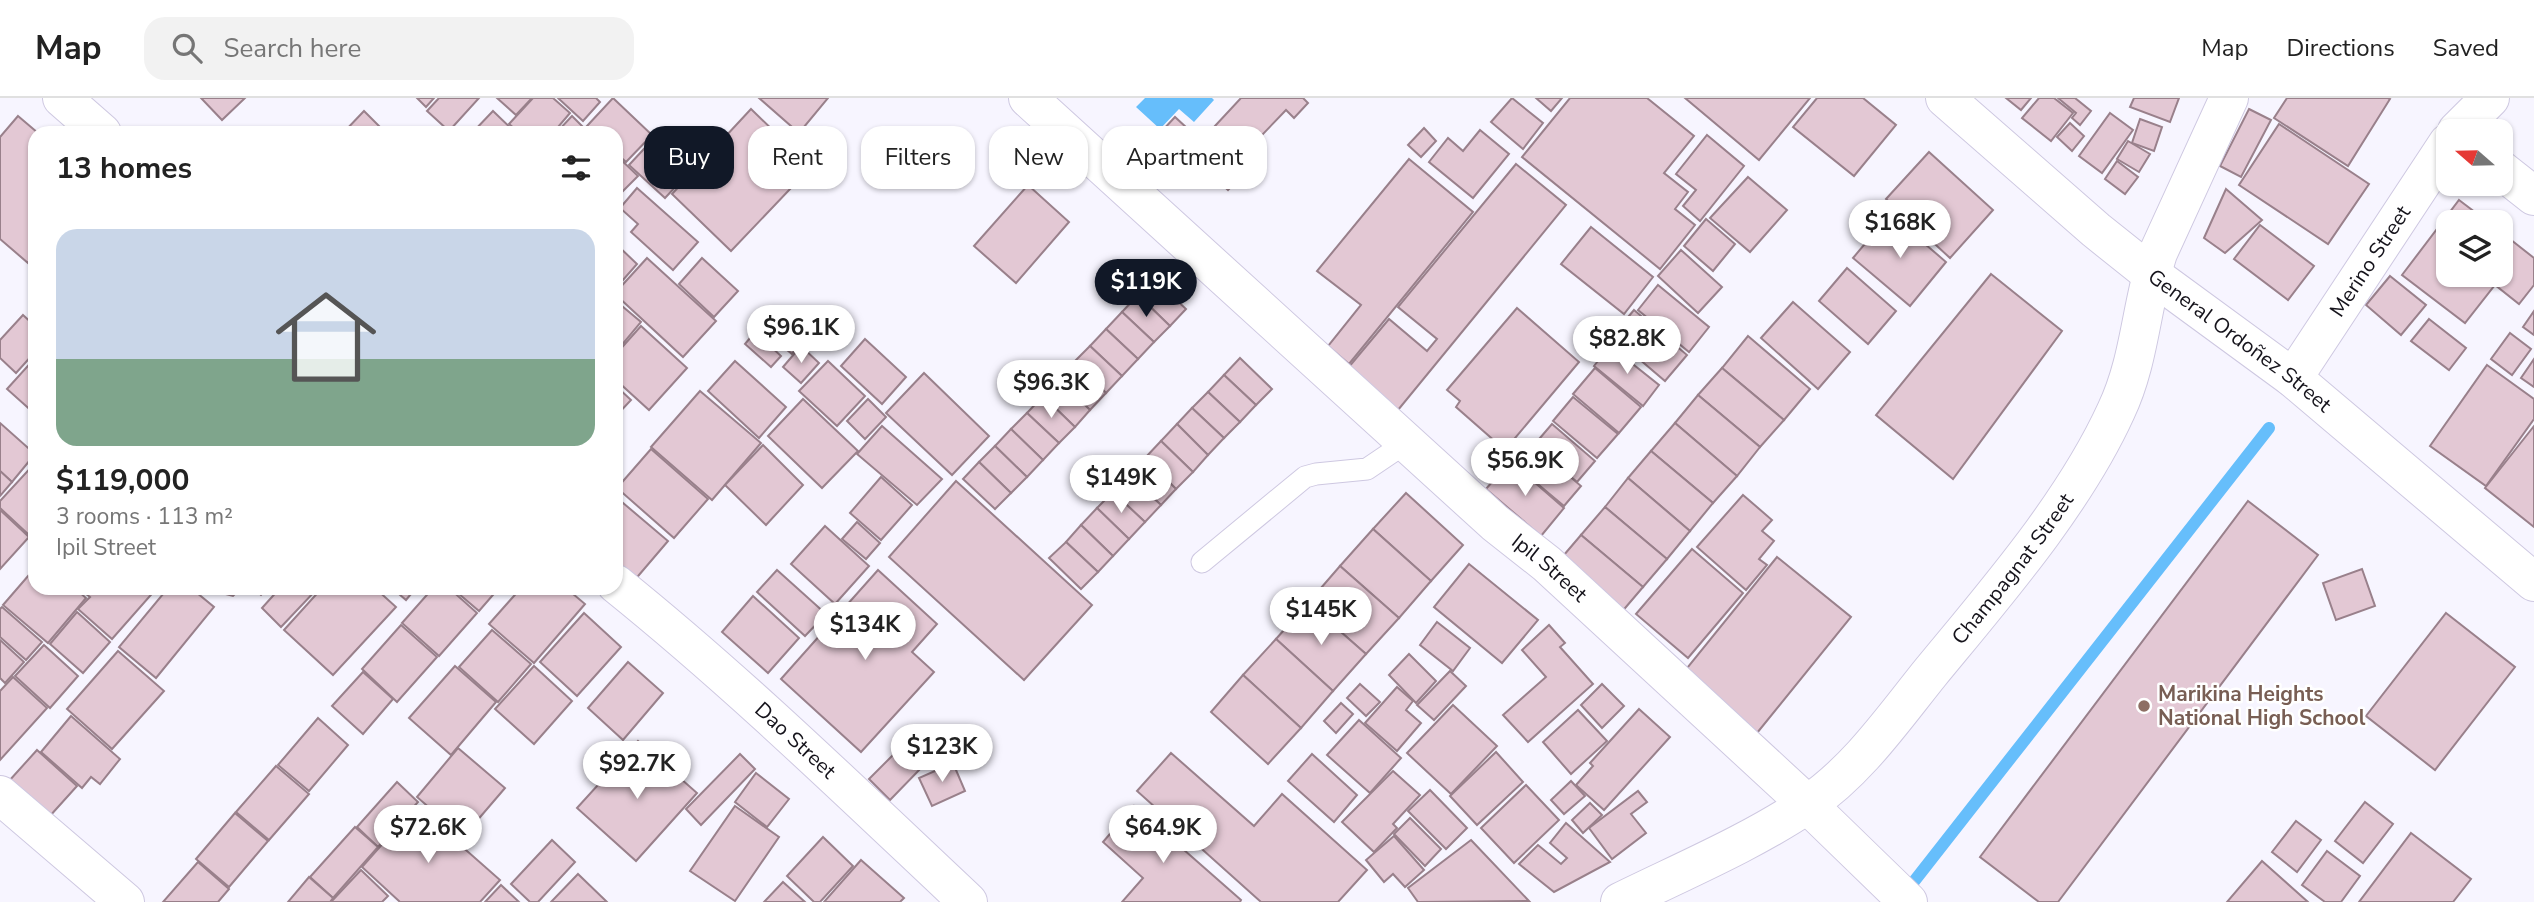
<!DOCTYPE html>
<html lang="en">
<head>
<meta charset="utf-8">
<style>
  body { margin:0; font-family:"Nunito Sans",sans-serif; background:#f2f2f2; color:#222; height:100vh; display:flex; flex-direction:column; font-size:26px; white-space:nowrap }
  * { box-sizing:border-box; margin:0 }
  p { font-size:23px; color:#767676 }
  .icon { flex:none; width:38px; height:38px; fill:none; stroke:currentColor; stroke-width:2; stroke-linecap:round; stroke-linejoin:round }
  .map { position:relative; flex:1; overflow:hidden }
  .drawer { position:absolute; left:28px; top:28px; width:595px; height:469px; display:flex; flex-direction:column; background:#fff; border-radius:21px; box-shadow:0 2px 5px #0004 }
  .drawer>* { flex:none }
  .guide { position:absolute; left:644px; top:28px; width:665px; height:63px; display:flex; gap:14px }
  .needle { width:46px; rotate:290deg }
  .buttons { position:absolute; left:2436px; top:21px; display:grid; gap:14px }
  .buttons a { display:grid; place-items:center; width:77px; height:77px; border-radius:14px; background:#fff; box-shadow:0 2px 5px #0004; font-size:35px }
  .price { position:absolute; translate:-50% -60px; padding:0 16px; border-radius:24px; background:#fff; color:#222; font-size:23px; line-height:46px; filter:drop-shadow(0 2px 4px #0008) }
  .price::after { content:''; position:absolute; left:50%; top:42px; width:21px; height:16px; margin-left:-10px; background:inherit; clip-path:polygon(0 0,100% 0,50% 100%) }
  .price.on { background:#111827; color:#fff }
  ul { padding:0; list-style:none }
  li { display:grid; align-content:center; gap:14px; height:371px; padding:0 28px }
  li span { display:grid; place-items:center; height:217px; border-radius:21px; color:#555 }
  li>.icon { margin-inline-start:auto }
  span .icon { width:126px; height:126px; fill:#fffc; stroke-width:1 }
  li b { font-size:30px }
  h2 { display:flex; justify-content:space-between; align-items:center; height:84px; padding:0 28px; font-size:30px }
  .tag { padding:0 24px; border-radius:21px; background:#fff; box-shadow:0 2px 5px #0004; font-size:24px; line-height:63px }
  .tag.on { background:#111827; color:#fff }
  header { display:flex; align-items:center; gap:42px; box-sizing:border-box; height:98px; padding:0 35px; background:#fff; border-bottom:2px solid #e0e0e0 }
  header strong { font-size:33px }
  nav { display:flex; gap:38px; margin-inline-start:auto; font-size:24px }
  .search { width:490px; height:63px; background:#f2f2f2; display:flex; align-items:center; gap:18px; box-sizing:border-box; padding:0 24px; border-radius:21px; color:#767676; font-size:26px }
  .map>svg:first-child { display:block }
</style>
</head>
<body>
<header>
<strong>Map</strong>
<div class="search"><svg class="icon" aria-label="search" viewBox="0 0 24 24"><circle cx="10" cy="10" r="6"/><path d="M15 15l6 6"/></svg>Search here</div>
<nav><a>Map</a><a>Directions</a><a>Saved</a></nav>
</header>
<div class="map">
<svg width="2534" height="804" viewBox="0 0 2534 804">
  <rect width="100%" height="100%" fill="#f7f5ff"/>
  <path fill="#66befb" d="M1145,0H1212L1214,2L1194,24L1179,11L1160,31L1136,9Z"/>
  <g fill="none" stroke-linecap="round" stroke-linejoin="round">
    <path stroke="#66befb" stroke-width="12" d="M1912,786L2269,330"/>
  </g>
  <g fill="#e3c8d4" stroke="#99808b" stroke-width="2">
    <path d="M201,0H245L222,22Z"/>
    <path d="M417,0H434L426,9Z"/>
    <path d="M439,0H479L449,33L427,13Z"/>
    <path d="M497,0H532L516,17Z"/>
    <path d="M533,0H553L570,15L553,35H520L509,26Z"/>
    <path d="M558,0H596L600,4L583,23Z"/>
    <path d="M613,0L652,37L626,64L616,55V35H595L587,28Z"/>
    <path d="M759,0H828L799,35Z"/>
    <path d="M1241,0H1303L1308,5L1294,20L1286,12L1238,62L1248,71L1228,92L1189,54L1173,71L1148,48L1175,19L1201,43Z"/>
    <path d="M1512,0L1543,25L1523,51L1491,24Z"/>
    <path d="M1536,0H1562L1551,13Z"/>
    <path d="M1570,0H1647L1694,38L1664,75L1688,94L1675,111L1695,127L1660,171L1522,59Z"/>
    <path d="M1685,0H1810L1759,62Z"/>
    <path d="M1817,0H1863L1896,27L1854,78L1793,29Z"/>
    <path d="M2006,0H2031L2021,12Z"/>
    <path d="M2039,0H2054L2073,15L2051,43L2022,20Z"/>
    <path d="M2058,0H2075L2091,13L2080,27L2072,20L2076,15Z"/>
    <path d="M2134,0H2179L2170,24L2130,9Z"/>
    <path d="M2287,0H2388L2390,1L2348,68L2274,20Z"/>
    <path d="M751,11L811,69L731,153L672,96Z"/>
    <path d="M2249,11L2271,22L2241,79L2220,68Z"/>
    <path d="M364,13L386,35H343Z"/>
    <path d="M493,13L516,35H472Z"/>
    <path d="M2110,15L2133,32L2102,75L2079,58Z"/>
    <path d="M18,18L38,35H35V157L28,165L0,141V39Z"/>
    <path d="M572,18L584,30L579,35H556Z"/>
    <path d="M2140,21L2162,29L2154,53L2132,45Z"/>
    <path d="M2070,25L2084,38L2072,53L2057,39Z"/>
    <path d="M2279,26L2369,86L2328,146L2239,87Z"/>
    <path d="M1424,30L1436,43L1421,59L1408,47Z"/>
    <path d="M1480,32L1509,56L1473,100L1429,64L1448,40L1463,53Z"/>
    <path d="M1707,37L1744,68L1700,123L1683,108L1696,92L1676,76Z"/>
    <path d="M656,38L692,71L665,100L629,67Z"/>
    <path d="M2128,43L2150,56L2139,74L2117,61Z"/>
    <path d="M1929,54L1993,112L1950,160L1886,101Z"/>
    <path d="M616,57L638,78L620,96L616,92Z"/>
    <path d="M1409,61L1473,114L1349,266L1328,248L1361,207L1317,173Z"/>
    <path d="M2117,63L2138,79L2125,96L2105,81Z"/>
    <path d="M1516,66L1566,107L1398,312L1348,270L1389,221L1427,253L1437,241L1398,209Z"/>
    <path d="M1748,79L1787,112L1750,154L1710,120Z"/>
    <path d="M1028,87L1069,124L1016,185L974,148Z"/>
    <path d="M637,90L698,144L673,172L631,134L638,126L620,110Z"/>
    <path d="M2226,91L2262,122L2225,155L2204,140Z"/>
    <path d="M2459,102L2488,124H2448V177H2501V134L2534,160V187L2519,206L2495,187L2465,225L2402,177Z"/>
    <path d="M1890,116L1946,164L1910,208L1853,160Z"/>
    <path d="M1706,121L1735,146L1713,173L1684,148Z"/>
    <path d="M2260,127L2314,168L2288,202L2234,161Z"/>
    <path d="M1591,129L1653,179L1624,216L1561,166Z"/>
    <path d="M616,146L637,166L616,190Z"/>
    <path d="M1681,152L1722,189L1698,215L1658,178Z"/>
    <path d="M647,160L716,223L683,259L616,197V194Z"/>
    <path d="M702,160L738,193L714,219L679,186Z"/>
    <path d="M1847,170L1896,213L1868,246L1819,203Z"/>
    <path d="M1991,176L2062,233L1953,381L1876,317Z"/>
    <path d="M2390,178L2426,207L2401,237L2366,207Z"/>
    <path d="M1154,181L1186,211L1170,228L1138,197Z"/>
    <path d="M1658,187L1709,229L1689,254L1638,212Z"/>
    <path d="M1138,197L1170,228L1154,244L1122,214Z"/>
    <path d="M616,203L641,224L616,254Z"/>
    <path d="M1793,204L1850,254L1818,291L1761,240Z"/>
    <path d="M1517,210L1579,264L1505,352L1456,309L1460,303L1447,292Z"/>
    <path d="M1634,212L1687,257L1665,283L1612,238Z"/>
    <path d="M2534,213V237L2523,229Z"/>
    <path d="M1122,214L1154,244L1138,261L1106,231Z"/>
    <path d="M788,215L810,234L792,256L769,237Z"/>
    <path d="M23,217L35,228V254L16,275L0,260V242Z"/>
    <path d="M2429,221L2466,250L2449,272L2411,243Z"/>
    <path d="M641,228L687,270L649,312L616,282V256Z"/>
    <path d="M1106,231L1138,261L1122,278L1090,248Z"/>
    <path d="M755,234L781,258L771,269L745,246Z"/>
    <path d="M2510,235L2531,251L2512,277L2491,261Z"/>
    <path d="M1748,238L1810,291L1784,322L1722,270Z"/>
    <path d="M865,241L906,279L882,306L841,268Z"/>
    <path d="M801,248L819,265L801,285L783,269Z"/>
    <path d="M1090,248L1122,278L1106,295L1074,264Z"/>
    <path d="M1610,248L1659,287L1643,308L1594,268Z"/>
    <path d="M35,260V316L7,291Z"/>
    <path d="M1240,260L1272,291L1256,307L1224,277Z"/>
    <path d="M2534,261V289L2521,280Z"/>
    <path d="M735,263L786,309L759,340L708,293Z"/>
    <path d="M828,263L865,298L837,328L799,293Z"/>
    <path d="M1074,264L1106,295L1090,312L1059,281Z"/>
    <path d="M2487,267L2534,301V321L2486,388L2430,348Z"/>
    <path d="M1595,270L1641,309L1619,335L1573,296Z"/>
    <path d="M1722,270L1784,322L1760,349L1698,297Z"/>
    <path d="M924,275L989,338L952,377L886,315Z"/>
    <path d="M1224,277L1256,307L1240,324L1208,294Z"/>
    <path d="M1059,281L1090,312L1075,329L1043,298Z"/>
    <path d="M616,288L631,302L616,318Z"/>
    <path d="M700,293L761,345L712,402L651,349Z"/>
    <path d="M1208,294L1240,324L1224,340L1192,310Z"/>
    <path d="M1698,297L1760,349L1737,378L1675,325Z"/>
    <path d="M1043,298L1075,329L1059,345L1027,315Z"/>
    <path d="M1573,299L1618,336L1597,360L1553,323Z"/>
    <path d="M803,301L858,353L822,390L768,338Z"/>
    <path d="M868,301L886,319L865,341L847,323Z"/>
    <path d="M1192,310L1224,340L1208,357L1177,326Z"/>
    <path d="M1027,315L1059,345L1043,362L1011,331Z"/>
    <path d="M0,325L35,356L12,384L0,373Z"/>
    <path d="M1675,325L1737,378L1713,405L1651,353Z"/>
    <path d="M1177,326L1208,357L1193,374L1161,343Z"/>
    <path d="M1552,326L1595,363L1577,384L1534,347Z"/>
    <path d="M882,328L942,381L917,407L857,356Z"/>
    <path d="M2534,328V429L2485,390Z"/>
    <path d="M1011,331L1043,362L1027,379L995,348Z"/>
    <path d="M1161,343L1193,374L1176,391L1145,360Z"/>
    <path d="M763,347L803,387L766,427L725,387Z"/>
    <path d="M995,348L1027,379L1011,395L979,364Z"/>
    <path d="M1534,348L1581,388L1564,408L1516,368Z"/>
    <path d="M651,351L708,401L674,440L617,390Z"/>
    <path d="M1651,353L1713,405L1690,433L1628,380Z"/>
    <path d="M1145,360L1176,391L1161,407L1129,377Z"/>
    <path d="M1510,363L1564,410L1541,438L1486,391Z"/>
    <path d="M979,364L1011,395L995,411L963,381Z"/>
    <path d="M35,365V429L28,436L0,410V403Z"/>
    <path d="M0,373L12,384L0,398Z"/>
    <path d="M1129,377L1161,407L1145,424L1113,394Z"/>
    <path d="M881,379L912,407L881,442L850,415Z"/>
    <path d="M1628,380L1690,433L1667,461L1605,409Z"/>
    <path d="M956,383L1092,507L1024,582L889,459Z"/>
    <path d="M1113,394L1145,424L1129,441L1097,410Z"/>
    <path d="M1406,395L1463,447L1431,483L1373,431Z"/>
    <path d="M1743,397L1772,422L1762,433L1774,443L1759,461L1767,467L1746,492L1697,449Z"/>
    <path d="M616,399L668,443L633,484L616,470Z"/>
    <path d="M2248,403L2318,457L2058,804H2039L1980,759Z"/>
    <path d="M1605,409L1667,461L1643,489L1581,437Z"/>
    <path d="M1097,410L1129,441L1113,458L1081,427Z"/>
    <path d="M0,412L29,439L0,471Z"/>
    <path d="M857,424L880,445L866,461L842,441Z"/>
    <path d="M1081,427L1113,458L1098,474L1066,444Z"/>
    <path d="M825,428L869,468L835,506L791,466Z"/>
    <path d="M1373,431L1431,483L1399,520L1340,468Z"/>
    <path d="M1581,437L1643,489L1620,516L1558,464Z"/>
    <path d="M1066,444L1098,474L1081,491L1049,460Z"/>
    <path d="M1692,451L1743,495L1688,560L1636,516Z"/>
    <path d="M1777,459L1851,519L1757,635L1683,575Z"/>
    <path d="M1469,466L1538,522L1502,565L1434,509Z"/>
    <path d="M1340,468L1399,520L1366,556L1308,505Z"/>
    <path d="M35,470V490H81L78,493L86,500L48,545L3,507Z"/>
    <path d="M2362,471L2375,508L2336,522L2323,485Z"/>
    <path d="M777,472L826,516L805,538L757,494Z"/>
    <path d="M878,472L937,526L912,554L934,574L861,654L781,581Z"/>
    <path d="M83,490H157L112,541L78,511L90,499L81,492Z"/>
    <path d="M168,490H191L214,509L156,580L119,549Z"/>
    <path d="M202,490H241L233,498Z"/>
    <path d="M253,490H268L261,497Z"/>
    <path d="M280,490H318L281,529L262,510Z"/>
    <path d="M322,490H375L396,509L333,577L284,532Z"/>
    <path d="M392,490H416L406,502Z"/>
    <path d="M433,490H449L477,515L439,558L402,525Z"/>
    <path d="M452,490H499L479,513Z"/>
    <path d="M521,490H566L585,506L534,565L489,526Z"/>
    <path d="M753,498L799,540L768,575L722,534Z"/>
    <path d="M1308,505L1366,556L1333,593L1276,541Z"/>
    <path d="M2,509L42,544L26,562L0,539V511Z"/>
    <path d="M77,514L110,544L83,575L50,546Z"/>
    <path d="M584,515L621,549L577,598L540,564Z"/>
    <path d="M2446,515L2515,569L2435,672L2366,618Z"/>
    <path d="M1437,524L1470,550L1453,573L1420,547Z"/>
    <path d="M401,527L437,559L397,604L362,571Z"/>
    <path d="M1549,527L1565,545L1560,549L1593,586L1528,644L1503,617L1546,579L1522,552Z"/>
    <path d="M492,532L531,566L498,604L459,569Z"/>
    <path d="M1276,541L1333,593L1301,630L1243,577Z"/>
    <path d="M0,542L24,564L5,585L0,580Z"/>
    <path d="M44,547L78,578L50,610L15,578Z"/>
    <path d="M118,553L164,593L112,651L67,611Z"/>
    <path d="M1409,556L1436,583L1416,605L1389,577Z"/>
    <path d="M628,564L663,595L623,642L588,610Z"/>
    <path d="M455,568L496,604L451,657L409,620Z"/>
    <path d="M534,568L572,603L534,646L495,611Z"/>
    <path d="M1450,573L1466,588L1434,622L1417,607Z"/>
    <path d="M363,574L393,601L363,636L332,608Z"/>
    <path d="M1243,577L1301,630L1268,666L1211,614Z"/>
    <path d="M13,579L47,610L0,662V593Z"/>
    <path d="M1360,586L1380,604L1366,618L1347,600Z"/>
    <path d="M1602,586L1624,608L1602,630L1581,607Z"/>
    <path d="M1397,589L1413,603L1406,612L1421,625L1397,653L1365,625Z"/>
    <path d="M1341,605L1353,616L1336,635L1324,623Z"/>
    <path d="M1453,607L1497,648L1451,696L1407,655Z"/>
    <path d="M1639,611L1670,639L1604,712L1576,687L1593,668L1590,665Z"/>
    <path d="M1578,612L1607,643L1571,676L1543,644Z"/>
    <path d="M71,618L120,661L100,686L91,679L82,690L41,654Z"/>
    <path d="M318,620L348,647L309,693L278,667Z"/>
    <path d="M1359,622L1401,660L1370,695L1327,657Z"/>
    <path d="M638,643L697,695L636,763L577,710Z"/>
    <path d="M904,646L924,667L890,702L869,681Z"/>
    <path d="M458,650L505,690L463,739L417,699Z"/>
    <path d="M37,652L77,688L49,719L9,683Z"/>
    <path d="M1496,654L1523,684L1477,727L1450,698Z"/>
    <path d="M1171,655L1254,728L1282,696L1367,772L1338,804H1261L1137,693Z"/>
    <path d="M740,656L755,671L701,727L686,711Z"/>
    <path d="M1312,656L1357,697L1334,724L1288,683Z"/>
    <path d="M953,665L965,693L932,708L919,680Z"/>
    <path d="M276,668L309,696L269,742L236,714Z"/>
    <path d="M1393,673L1420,697L1393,726L1397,730L1374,754L1342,724Z"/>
    <path d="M756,675L789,701L767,729L735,704Z"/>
    <path d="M1571,683L1585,698L1564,716L1551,702Z"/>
    <path d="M397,684L418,704L378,749L357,729Z"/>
    <path d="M1526,687L1559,722L1514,765L1481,730Z"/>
    <path d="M1430,692L1467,730L1446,751L1408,713Z"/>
    <path d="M1638,693L1647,704L1631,716L1646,735L1612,761L1589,730Z"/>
    <path d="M2365,704L2393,726L2363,765L2335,743Z"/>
    <path d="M1590,705L1602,717L1583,735L1572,722Z"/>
    <path d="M416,708L500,782L480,804H400L362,769Z"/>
    <path d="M735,708L779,739L735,803L690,773Z"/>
    <path d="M1134,708L1241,802L1240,804H1122L1143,780L1103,744Z"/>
    <path d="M235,715L268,743L229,789L196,761Z"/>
    <path d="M1410,720L1441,751L1425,768L1394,736Z"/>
    <path d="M2296,723L2321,742L2297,774L2272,754Z"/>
    <path d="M1566,725L1610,764L1554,794L1519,766L1538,747L1561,766L1567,760L1550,745Z"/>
    <path d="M355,729L378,749L333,800L310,779Z"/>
    <path d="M2411,735L2471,781L2453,804H2359Z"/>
    <path d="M1394,738L1424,772L1405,789L1393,776L1384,784L1366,762Z"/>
    <path d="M823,739L853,768L820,804H814L787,778Z"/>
    <path d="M552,742L575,764L538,804H530L511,786Z"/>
    <path d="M1471,742L1529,803L1418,804L1408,790Z"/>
    <path d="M2327,753L2360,778L2341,804H2325L2302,787Z"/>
    <path d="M861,762L904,800L900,804H824Z"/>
    <path d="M2262,763L2308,804H2227Z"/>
    <path d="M198,764L229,791L218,804H163Z"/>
    <path d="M361,772L388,798L382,804H331Z"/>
    <path d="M578,776L607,804H551Z"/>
    <path d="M309,779L333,800L330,804H288Z"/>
    <path d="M783,784L805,804H764Z"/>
    <path d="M501,787L519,804H485Z"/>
  </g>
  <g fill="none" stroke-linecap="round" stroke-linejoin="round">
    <defs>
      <path id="lane" d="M1202,464L1305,379L1316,376L1367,371L1407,344"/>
      <g id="street">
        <path d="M62,0L102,35"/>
        <path id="s1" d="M1028,0L1495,425L1547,466L1807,706L1908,804"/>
        <path d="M2457,33L2490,0"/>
        <path d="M2501,72L2534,98"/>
        <path id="s2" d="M2293,280L2448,45"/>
        <path id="s3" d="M616,486C739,585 853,696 968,804"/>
        <path d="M0,697L125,804"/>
      </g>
      <g id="secondary">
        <path id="s4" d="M1945,0L2096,132L2151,176L2293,280L2534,484"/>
        <path id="s5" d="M1620,804C1683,773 1750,745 1808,706C1857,673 1893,621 1930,575C1995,496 2073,407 2116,313C2140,263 2141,207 2158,155L2229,0"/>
      </g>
    </defs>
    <use href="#lane" stroke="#cec8e1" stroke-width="23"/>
    <use href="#street" stroke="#cec8e1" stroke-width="40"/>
    <use href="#secondary" stroke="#cec8e1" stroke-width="40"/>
    <use href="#lane" stroke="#fff" stroke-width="21"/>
    <use href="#street" stroke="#fff" stroke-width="38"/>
    <use href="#secondary" stroke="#fff" stroke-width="38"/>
  </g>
  <circle fill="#8d6e63" stroke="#fff" stroke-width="2.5" cx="2144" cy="608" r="7"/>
  <g text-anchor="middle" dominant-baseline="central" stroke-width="5" stroke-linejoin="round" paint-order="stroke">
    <g font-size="21" fill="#15131b" stroke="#fff">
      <text stroke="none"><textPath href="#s2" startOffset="140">Merino Street</textPath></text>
      <text stroke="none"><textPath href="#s4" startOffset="382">General Ordoñez Street</textPath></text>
      <text stroke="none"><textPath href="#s1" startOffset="702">Ipil Street</textPath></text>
      <text stroke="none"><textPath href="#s5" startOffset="525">Champagnat Street</textPath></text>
      <text stroke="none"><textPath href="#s3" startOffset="238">Dao Street</textPath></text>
    </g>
    <g font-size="21" font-weight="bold" fill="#785e54" stroke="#fff" text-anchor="start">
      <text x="2158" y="596">Marikina Heights<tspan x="2158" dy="24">National High School</tspan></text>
    </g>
  </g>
</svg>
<div class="buttons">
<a><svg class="needle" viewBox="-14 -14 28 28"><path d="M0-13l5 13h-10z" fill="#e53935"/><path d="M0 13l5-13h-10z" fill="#767676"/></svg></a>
<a><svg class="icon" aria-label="layers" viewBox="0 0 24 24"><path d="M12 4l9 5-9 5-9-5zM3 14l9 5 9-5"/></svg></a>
</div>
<b class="price" style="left:1900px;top:162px">$168K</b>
<b class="price on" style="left:1146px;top:221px">$119K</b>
<b class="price" style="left:801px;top:267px">$96.1K</b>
<b class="price" style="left:1627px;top:278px">$82.8K</b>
<b class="price" style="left:1051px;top:322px">$96.3K</b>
<b class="price" style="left:1525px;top:400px">$56.9K</b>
<b class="price" style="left:1121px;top:417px">$149K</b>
<b class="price" style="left:1321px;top:549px">$145K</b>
<b class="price" style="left:865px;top:564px">$134K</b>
<b class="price" style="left:942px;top:686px">$123K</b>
<b class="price" style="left:637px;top:703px">$92.7K</b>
<b class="price" style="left:428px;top:767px">$72.6K</b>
<b class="price" style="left:1163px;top:767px">$64.9K</b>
<div class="guide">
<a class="tag on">Buy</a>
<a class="tag">Rent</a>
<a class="tag">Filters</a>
<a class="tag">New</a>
<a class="tag">Apartment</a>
</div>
<section class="drawer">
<h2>13 homes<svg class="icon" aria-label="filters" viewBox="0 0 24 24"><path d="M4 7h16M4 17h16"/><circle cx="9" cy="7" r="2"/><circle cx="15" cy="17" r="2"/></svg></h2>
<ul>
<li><span style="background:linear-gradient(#c9d6e8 60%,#7fa58c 0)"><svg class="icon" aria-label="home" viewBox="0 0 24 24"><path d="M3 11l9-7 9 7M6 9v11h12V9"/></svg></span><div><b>$119,000</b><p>3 rooms · 113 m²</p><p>Ipil Street</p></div></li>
</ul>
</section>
</div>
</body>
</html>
